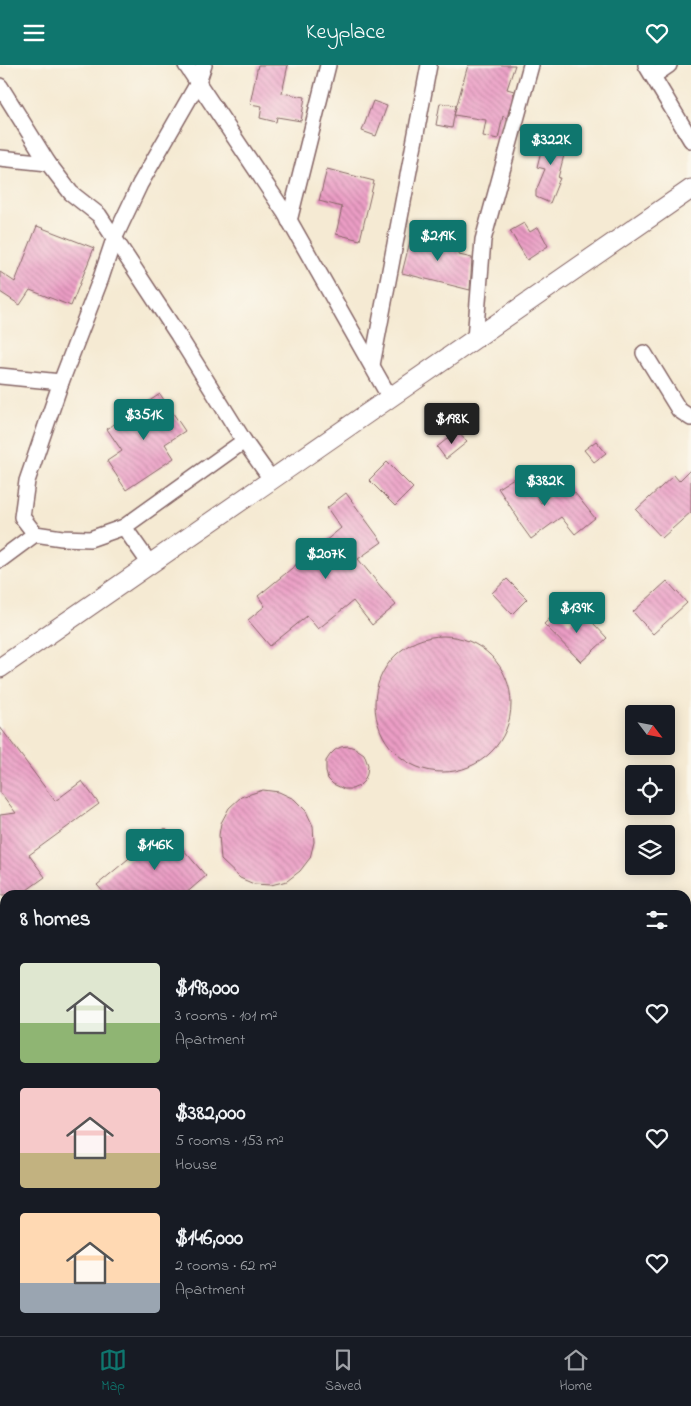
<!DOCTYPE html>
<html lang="en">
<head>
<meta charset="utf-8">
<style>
  body { margin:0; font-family:"Indie Flower",sans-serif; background:#20242c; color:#f1f3f6; height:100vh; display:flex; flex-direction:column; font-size:19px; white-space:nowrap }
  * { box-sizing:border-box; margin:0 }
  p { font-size:16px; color:#9ea1a6 }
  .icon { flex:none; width:28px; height:28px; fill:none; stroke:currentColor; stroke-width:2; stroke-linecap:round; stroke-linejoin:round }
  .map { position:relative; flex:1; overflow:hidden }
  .drawer { position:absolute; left:0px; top:825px; width:691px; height:446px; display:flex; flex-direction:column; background:#171b24; border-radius:15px 15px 0 0; box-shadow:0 2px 12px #0003 }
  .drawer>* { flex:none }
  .needle { width:32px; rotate:122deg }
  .buttons { position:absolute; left:625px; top:640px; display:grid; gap:10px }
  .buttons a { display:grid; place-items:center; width:50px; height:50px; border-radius:5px; background:#171b24; box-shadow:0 2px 12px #0003; font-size:25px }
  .price { position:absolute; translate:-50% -42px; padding:0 11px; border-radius:5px; background:#0f766e; color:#fff; font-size:16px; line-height:32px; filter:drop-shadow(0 1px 2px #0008) }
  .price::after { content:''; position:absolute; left:50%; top:30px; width:15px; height:11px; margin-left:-8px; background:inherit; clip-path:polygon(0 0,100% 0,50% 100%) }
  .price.on { background:#222; color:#fff }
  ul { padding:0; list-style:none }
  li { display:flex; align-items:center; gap:15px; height:125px; padding:0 20px }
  li span { display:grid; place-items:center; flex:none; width:140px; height:100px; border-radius:5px; color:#555 }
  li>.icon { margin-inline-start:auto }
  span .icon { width:60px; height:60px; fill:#fffc; stroke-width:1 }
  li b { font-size:21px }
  h2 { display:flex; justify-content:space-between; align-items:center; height:60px; padding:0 20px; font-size:21px }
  header { display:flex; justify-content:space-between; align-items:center; height:65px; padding:0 20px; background:#0f766e; color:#fff; font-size:22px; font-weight:600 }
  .menu { display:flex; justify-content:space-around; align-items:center; height:70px; border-top:1px solid #363941; background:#171b24; font-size:14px; color:#9ea1a6 }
  .menu a { display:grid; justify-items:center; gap:2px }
  .menu .on { color:#0f766e }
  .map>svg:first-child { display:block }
</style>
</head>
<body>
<header><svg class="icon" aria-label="menu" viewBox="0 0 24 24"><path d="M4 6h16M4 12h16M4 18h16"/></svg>Keyplace<svg class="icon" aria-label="heart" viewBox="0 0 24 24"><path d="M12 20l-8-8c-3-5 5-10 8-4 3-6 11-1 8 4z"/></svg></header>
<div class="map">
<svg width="691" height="1271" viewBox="0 0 691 1271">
  <defs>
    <pattern id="building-back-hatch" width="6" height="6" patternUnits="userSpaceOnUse" patternTransform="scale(1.25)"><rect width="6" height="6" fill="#eb9dc5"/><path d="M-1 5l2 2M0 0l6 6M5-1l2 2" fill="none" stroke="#c07fa0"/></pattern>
  </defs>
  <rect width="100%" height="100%" fill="#fbf7ec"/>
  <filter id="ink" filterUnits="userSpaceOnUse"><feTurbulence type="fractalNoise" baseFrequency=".02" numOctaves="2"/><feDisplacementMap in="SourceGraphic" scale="10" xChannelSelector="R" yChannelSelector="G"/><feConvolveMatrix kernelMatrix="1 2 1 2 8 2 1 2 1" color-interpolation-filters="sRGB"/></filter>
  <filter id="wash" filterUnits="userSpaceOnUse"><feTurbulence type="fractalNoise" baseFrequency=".0096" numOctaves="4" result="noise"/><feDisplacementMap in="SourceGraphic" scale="20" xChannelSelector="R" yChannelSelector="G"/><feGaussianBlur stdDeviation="1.12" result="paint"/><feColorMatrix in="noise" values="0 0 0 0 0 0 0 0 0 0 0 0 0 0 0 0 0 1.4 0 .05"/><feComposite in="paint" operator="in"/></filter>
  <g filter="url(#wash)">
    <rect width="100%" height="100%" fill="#f5ead3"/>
    <g id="blocks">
      <g fill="url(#building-back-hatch)">
        <path d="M258,0H288L282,28L305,32L301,56L277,52L276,57L260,53L262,41L250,39Z"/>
        <path d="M468,0H515L507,24L514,26L507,53L503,51L498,74L483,71L486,55L454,50Z"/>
        <path d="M373,36L387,41L376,71L362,66Z"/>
        <path d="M440,38L456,40L452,63L436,60Z"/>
        <path d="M560,68L569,71L558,113H560L550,138L536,132V126L545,104L537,102L544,74L556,77Z"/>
        <path d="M327,104L374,116L360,175L336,169L342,142L319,136Z"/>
        <path d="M524,158L530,167L538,162L548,181L527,195L510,166Z"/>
        <path d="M37,161L94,183L71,241L30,225L20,240L0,227V207L15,217Z"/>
        <path d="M412,168L461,180L459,190L472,193L470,225L402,208Z"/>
        <path d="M160,329L185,366L165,379L174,393L126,425L107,396L122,386L107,364Z"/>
        <path d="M457,366L467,377L446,394L437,382Z"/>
        <path d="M596,376L606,388L594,397L584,385Z"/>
        <path d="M387,397L413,423L395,441L369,415Z"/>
        <path d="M691,404V447L662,473L636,445L674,410L679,416Z"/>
        <path d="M522,408L541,438L566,417L595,453L575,469L561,452L531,474L518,456L519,455L498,423Z"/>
        <path d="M346,428L382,477L358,494L396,540L372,560L353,536L318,564L307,551L270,581L248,555L265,541L258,531L341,463L327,443Z"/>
        <path d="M507,514L527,534L512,549L492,528Z"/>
        <path d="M667,516L687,538L653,569L633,547Z"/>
        <path d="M558,546L569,558L582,546L607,573L581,597L544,559Z"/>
        <circle cx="443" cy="639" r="68"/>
        <path d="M0,662L55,736L82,716L99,739L29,790L45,812L20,830H0V750L16,748L0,727Z"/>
        <path d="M348,681L355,683L364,689L368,700L367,709L364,716L359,721L352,724H344L333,719L328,714L326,707V696L330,690L335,685L341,682Z"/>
        <path d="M263,725L279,727L294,734L306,746L313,761L314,777L310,793L300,806L287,816L271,820L254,819L240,813L221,795L219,770L221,758L229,743L241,732Z"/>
        <path d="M165,763L206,811L184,830H106L97,820Z"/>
      </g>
    </g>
  </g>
  <g filter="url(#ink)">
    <use href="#blocks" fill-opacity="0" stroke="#866666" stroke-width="1"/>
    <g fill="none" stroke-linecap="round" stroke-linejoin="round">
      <defs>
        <g id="minor">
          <path d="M186,0L285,148L390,333"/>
          <path d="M646,0L691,75"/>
          <path d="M653,11L669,0"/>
          <path d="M0,21L48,98L71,128L99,150L178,270L244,376L271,414"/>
          <path d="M0,93L48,98"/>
          <path d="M289,156L328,0"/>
          <path d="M475,274L483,175L531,0"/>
          <path d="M644,288L679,345L691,353"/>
          <path d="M372,300L429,0"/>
          <path d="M0,311L61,317"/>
          <path d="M124,462L150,499"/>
          <path d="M35,469L22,452L27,416L61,317L101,213L114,174L140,119L198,18L204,0"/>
          <path d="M0,495L35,469L62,473L90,474L124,462L244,376"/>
          <path d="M0,876L5,883"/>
          <path d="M0,989L5,986"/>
        </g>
        <path id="tertiary" d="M0,603L691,124"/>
        <g id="secondary">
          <path d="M686,1197L691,1194"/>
          <path d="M686,1230L691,1227"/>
          <path d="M565,1271L573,1266"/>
          <path d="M617,1271L625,1266"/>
        </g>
      </defs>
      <use href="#minor" stroke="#866666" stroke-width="18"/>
      <use href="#tertiary" stroke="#866666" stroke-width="21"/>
      <use href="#secondary" stroke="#866666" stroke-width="24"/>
      <use href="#minor" stroke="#fff" stroke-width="15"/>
      <use href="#tertiary" stroke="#fff" stroke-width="19"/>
      <use href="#secondary" stroke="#fff" stroke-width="21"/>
    </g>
  </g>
</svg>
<div class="buttons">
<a><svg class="needle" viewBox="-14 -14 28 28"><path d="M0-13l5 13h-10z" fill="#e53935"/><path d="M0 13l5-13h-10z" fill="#9ea1a6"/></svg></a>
<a><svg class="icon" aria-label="locate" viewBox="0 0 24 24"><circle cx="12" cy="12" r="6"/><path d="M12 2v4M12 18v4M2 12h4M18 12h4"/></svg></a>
<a><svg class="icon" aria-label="layers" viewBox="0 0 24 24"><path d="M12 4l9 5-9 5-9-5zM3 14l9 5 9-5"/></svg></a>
</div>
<b class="price" style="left:551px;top:101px">$322K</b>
<b class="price" style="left:438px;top:197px">$219K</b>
<b class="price" style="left:144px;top:376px">$351K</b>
<b class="price on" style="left:452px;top:380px">$198K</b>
<b class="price" style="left:545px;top:442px">$382K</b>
<b class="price" style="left:326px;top:515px">$207K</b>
<b class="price" style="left:577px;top:569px">$139K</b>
<b class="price" style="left:155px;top:806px">$146K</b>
<section class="drawer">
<h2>8 homes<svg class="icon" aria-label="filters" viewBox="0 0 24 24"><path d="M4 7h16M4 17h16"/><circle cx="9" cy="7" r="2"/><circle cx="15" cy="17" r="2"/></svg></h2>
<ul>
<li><span style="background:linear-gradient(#dfe7d0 60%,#8fb573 0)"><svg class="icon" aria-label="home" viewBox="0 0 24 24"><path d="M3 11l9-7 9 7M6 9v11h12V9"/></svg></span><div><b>$198,000</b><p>3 rooms · 101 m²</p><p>Apartment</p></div><svg class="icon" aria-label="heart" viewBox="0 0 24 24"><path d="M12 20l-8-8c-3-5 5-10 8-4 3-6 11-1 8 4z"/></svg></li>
<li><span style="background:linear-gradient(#f6c9c9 65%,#c2b280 0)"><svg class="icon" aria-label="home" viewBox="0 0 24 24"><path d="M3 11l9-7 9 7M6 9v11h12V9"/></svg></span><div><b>$382,000</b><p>5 rooms · 153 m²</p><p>House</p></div><svg class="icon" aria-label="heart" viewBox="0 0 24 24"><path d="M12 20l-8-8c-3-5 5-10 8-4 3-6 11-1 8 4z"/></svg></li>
<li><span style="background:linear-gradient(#ffd9b3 70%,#9aa5b1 0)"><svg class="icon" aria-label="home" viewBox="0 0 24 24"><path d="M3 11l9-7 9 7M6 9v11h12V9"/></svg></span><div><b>$146,000</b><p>2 rooms · 62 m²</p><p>Apartment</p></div><svg class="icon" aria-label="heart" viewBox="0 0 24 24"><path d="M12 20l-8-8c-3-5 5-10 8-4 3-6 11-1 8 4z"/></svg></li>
</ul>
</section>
</div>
<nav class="menu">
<a class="on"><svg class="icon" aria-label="map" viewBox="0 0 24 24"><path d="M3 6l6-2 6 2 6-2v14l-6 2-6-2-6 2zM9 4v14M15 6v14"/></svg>Map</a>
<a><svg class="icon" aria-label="saved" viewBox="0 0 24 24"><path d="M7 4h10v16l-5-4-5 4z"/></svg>Saved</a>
<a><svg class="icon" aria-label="home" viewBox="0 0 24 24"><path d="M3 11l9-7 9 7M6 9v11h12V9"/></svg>Home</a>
</nav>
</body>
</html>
